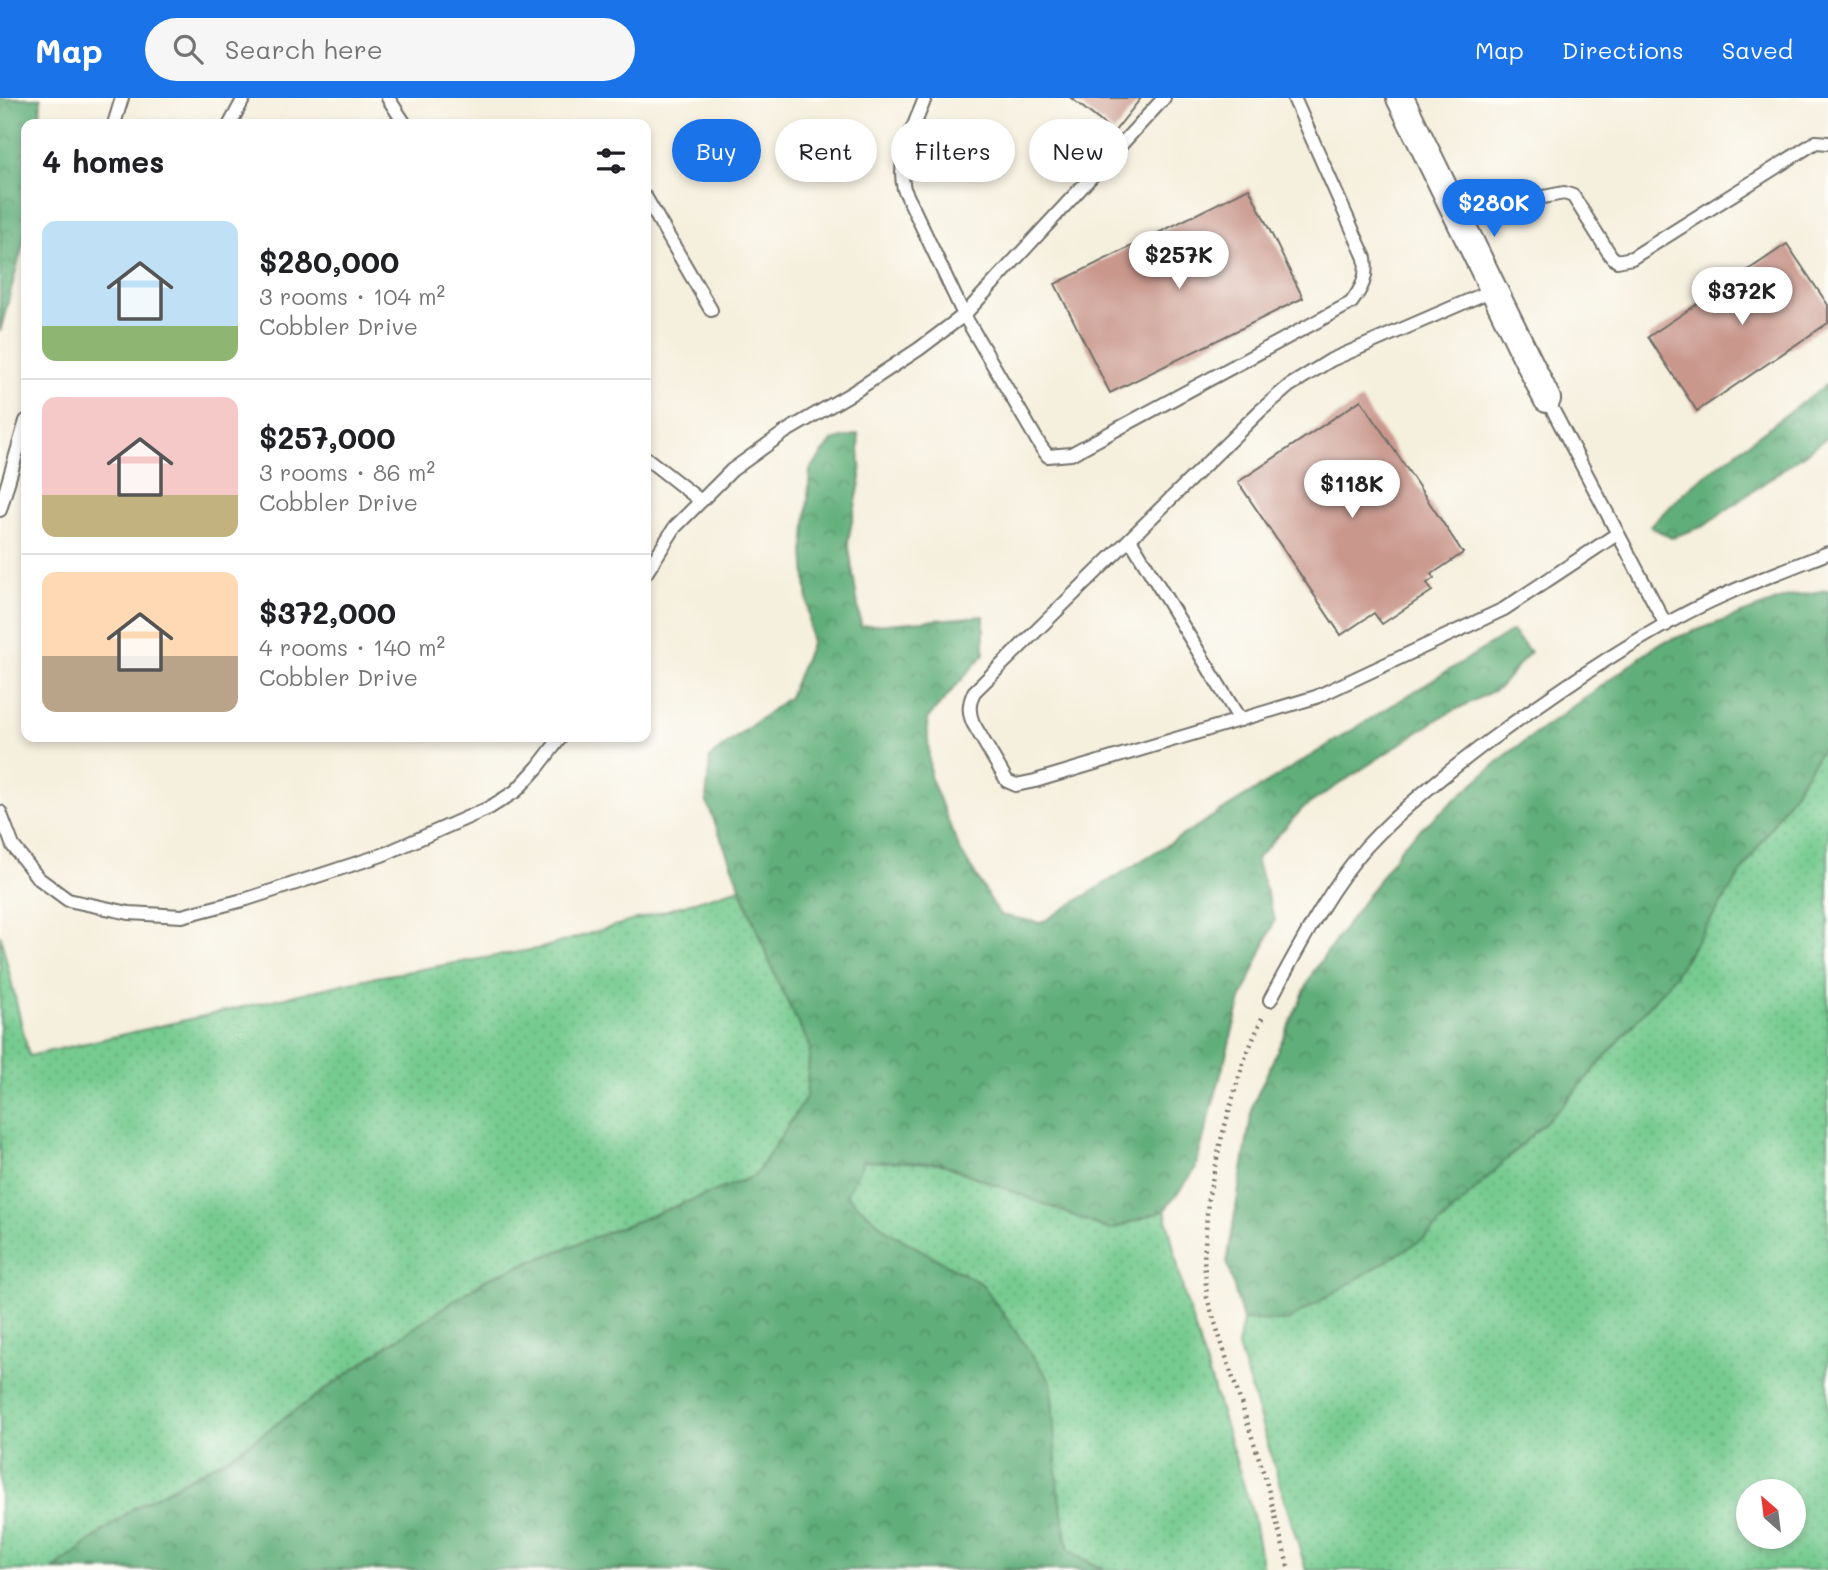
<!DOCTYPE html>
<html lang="en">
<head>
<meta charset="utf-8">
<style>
  body { margin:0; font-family:Mali,sans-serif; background:#f6f6f6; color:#202124; height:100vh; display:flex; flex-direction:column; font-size:26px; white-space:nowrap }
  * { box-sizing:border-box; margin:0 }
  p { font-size:23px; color:#757577 }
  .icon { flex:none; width:38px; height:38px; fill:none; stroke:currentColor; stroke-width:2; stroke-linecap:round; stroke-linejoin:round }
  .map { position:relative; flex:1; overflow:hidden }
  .drawer { position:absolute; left:21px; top:21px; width:630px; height:623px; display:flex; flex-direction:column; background:#fff; border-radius:14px; box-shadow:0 4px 10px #0003 }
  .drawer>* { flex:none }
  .hud { position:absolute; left:672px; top:21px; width:665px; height:63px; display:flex; gap:14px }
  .needle { width:46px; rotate:332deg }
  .buttons { position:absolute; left:1736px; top:1381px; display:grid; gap:14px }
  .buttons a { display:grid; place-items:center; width:70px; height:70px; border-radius:50%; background:#fff; box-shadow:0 4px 10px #0003; font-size:35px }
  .price { position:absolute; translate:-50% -60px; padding:0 16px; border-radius:24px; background:#fff; color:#222; font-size:23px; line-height:46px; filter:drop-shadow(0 2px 4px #0008) }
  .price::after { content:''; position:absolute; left:50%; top:42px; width:21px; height:16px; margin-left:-10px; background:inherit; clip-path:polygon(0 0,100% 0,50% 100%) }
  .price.selected { background:#1a73e8; color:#fff }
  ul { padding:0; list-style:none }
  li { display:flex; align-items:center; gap:21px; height:175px; padding:0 21px }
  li+li { border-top:2px solid #e0e0e0 }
  li span { display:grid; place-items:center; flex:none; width:196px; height:140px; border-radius:14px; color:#555 }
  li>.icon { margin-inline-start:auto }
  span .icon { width:84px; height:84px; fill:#fffc; stroke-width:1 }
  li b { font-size:30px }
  h2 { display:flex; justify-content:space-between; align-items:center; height:84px; padding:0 21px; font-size:30px }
  .tag { padding:0 24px; border-radius:32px; background:#fff; box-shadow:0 4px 10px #0003; font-size:24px; line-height:63px }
  .tag.selected { background:#1a73e8; color:#fff }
  header { display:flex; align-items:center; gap:42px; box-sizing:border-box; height:98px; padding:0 35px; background:#1a73e8; color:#fff }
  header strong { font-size:33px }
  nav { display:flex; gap:38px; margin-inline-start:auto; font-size:24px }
  .search { width:490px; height:63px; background:#f6f6f6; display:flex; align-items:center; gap:18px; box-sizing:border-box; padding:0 24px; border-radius:38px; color:#757577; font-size:26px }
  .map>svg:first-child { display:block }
</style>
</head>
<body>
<header>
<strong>Map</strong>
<div class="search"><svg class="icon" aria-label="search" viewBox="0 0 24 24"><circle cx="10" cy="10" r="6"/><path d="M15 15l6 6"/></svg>Search here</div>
<nav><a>Map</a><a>Directions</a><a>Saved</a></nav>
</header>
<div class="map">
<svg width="1828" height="1472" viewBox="0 0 1828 1472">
  <defs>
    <pattern id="grass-dots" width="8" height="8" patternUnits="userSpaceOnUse" patternTransform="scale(1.75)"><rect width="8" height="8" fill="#76cb90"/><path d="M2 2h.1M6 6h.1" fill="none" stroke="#66ae7c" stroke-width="1.8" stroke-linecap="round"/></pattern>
    <pattern id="forest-crowns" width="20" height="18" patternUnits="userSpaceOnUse" patternTransform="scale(1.75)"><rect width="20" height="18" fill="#60af7a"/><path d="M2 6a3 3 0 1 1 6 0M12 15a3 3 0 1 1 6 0" fill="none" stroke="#4f8f64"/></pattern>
  </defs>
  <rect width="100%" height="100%" fill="#fdfcf7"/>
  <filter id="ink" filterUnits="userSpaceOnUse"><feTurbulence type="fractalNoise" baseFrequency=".0143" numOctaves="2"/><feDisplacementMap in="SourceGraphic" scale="14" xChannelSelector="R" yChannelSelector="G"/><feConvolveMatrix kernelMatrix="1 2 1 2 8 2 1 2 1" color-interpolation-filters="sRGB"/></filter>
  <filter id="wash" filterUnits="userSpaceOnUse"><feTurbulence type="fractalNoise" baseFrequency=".00686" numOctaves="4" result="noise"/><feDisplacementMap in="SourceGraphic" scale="28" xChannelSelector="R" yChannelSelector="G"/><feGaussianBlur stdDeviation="1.57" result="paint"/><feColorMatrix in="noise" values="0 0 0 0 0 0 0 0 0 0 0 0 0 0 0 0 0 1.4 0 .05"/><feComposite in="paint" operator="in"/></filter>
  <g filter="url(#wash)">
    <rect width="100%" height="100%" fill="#f5efdd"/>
    <g fill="url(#grass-dots)" stroke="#507b5e" stroke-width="2" fill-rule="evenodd">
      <path d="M1828,642V1472H1306L1238,1249L1243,1222H1287L1564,1006L1669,885ZM1748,1393H1794V1438H1748Z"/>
      <path d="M740,790L779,887L810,948L806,1000L755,1078L488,1180L384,1250L234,1356L134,1410L52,1472H0V836L29,958L365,881L542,850Z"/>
      <path d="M863,1063L940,1065L1110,1132L1165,1112L1184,1196L1253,1417L1263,1472H1104L1069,1453L1058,1393L983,1187L889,1134L846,1097Z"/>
    </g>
    <g fill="url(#forest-crowns)" stroke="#466d52" stroke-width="2">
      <path d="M0,0H41L40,26H26V135L0,234Z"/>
      <path d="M1828,285V339L1704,428L1671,440L1650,428L1691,388Z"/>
      <path d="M858,336L861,380L848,443L861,528L984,518V556L927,621L930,678L959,750L1000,817L1041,825L1512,533L1530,554L1499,590L1441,619L1303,710L1256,761L1275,822L1241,902L1195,1072L1165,1112L1110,1132L940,1065L864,1063L846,1097L889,1134L983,1187L1051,1284L1058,1393L1069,1453L1104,1472H52L134,1410L234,1356L384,1250L488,1180L755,1078L806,1000L810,948L779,887L706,702L710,659L789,599L811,546L804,454L810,372L832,343Z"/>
      <path d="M1828,492V642L1669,885L1564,1006L1425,1140L1287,1223L1243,1222L1227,1164L1253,1006L1313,874L1405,745L1506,657L1659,546L1788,499Z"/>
    </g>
    <g id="blocks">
      <g fill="#c9978c">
        <path d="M1071,0H1141L1114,34Z"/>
        <path d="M1249,90L1303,200L1110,295L1055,186Z"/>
        <path d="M1787,146L1828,207V225L1697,313L1648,239Z"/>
        <path d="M1361,302L1463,455L1432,476L1434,480L1427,485L1432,493L1382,526L1374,515L1341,537L1238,384Z"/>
      </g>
    </g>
  </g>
  <g filter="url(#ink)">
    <use href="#blocks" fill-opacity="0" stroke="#727069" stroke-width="2"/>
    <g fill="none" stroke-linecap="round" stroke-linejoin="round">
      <defs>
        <g id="service">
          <path d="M388,0L405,26"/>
          <path d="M925,0C914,30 896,59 904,91L964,217L1041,349L1048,358L1071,356L1351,205C1362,190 1368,179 1365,160L1294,0"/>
          <path d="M114,26L122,0"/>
          <path d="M230,26L244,0"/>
          <path d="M646,100L711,212"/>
          <path d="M1456,116L1564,95L1573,98L1611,158L1617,163L1632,160L1816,44L1828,45"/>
          <path d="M1493,192L1331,262L1289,288L1260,313L974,594C969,605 968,613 973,625L1007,683L1016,687L1035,683L1316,599L1504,511L1617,436"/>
          <path d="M1547,301L1666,527"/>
          <path d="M646,360L701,403"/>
          <path d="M0,412L26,323"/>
          <path d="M1130,441L1240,622"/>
          <path d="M646,475L675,429L732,372L785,334L852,295L919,251L964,217L1164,0"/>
          <path d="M0,714L13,748L38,780L68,802L129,815L182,818L247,801L382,757L489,710L516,693L538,669L561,639"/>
          <path d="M1270,902C1298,851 1327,793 1366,749C1402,710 1444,677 1486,645C1547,600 1610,556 1677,520C1725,494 1777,475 1828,455"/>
        </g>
        <path id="minor" d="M1400,0L1547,301"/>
      </defs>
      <use href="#service" stroke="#727069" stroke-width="16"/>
      <use href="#minor" stroke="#727069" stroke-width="30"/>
      <path stroke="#727069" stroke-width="4.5" stroke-dasharray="2 5" stroke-linecap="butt" d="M1262,920L1243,965L1222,1038L1208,1101L1204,1162L1207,1200L1265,1379L1289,1472"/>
      <use href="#service" stroke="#fff" stroke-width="12"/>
      <use href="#minor" stroke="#fff" stroke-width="26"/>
    </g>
  </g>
</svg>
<div class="buttons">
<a><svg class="needle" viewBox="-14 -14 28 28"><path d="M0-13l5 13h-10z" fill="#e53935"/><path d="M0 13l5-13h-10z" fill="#757577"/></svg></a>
</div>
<b class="price selected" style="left:1494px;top:141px">$280K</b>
<b class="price" style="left:1179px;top:193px">$257K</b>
<b class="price" style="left:1742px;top:229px">$372K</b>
<b class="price" style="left:1352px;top:422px">$118K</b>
<div class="hud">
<a class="tag selected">Buy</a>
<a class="tag">Rent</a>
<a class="tag">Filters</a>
<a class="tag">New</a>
</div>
<section class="drawer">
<h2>4 homes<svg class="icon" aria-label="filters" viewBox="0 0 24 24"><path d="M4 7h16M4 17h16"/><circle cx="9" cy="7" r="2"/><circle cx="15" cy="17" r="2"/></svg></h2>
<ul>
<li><span style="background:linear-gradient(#bfe0f5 75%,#8fb573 0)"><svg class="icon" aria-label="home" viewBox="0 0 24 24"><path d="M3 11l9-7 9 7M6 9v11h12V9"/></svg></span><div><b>$280,000</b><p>3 rooms · 104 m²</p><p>Cobbler Drive</p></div></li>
<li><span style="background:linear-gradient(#f6c9c9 70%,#c2b280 0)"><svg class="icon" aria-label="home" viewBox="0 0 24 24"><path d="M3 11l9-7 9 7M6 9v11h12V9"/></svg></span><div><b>$257,000</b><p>3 rooms · 86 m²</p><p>Cobbler Drive</p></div></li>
<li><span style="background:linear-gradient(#ffd9b3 60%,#b9a48a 0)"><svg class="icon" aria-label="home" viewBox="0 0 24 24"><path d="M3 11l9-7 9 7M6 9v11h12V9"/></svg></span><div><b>$372,000</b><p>4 rooms · 140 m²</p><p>Cobbler Drive</p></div></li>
</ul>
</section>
</div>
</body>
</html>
